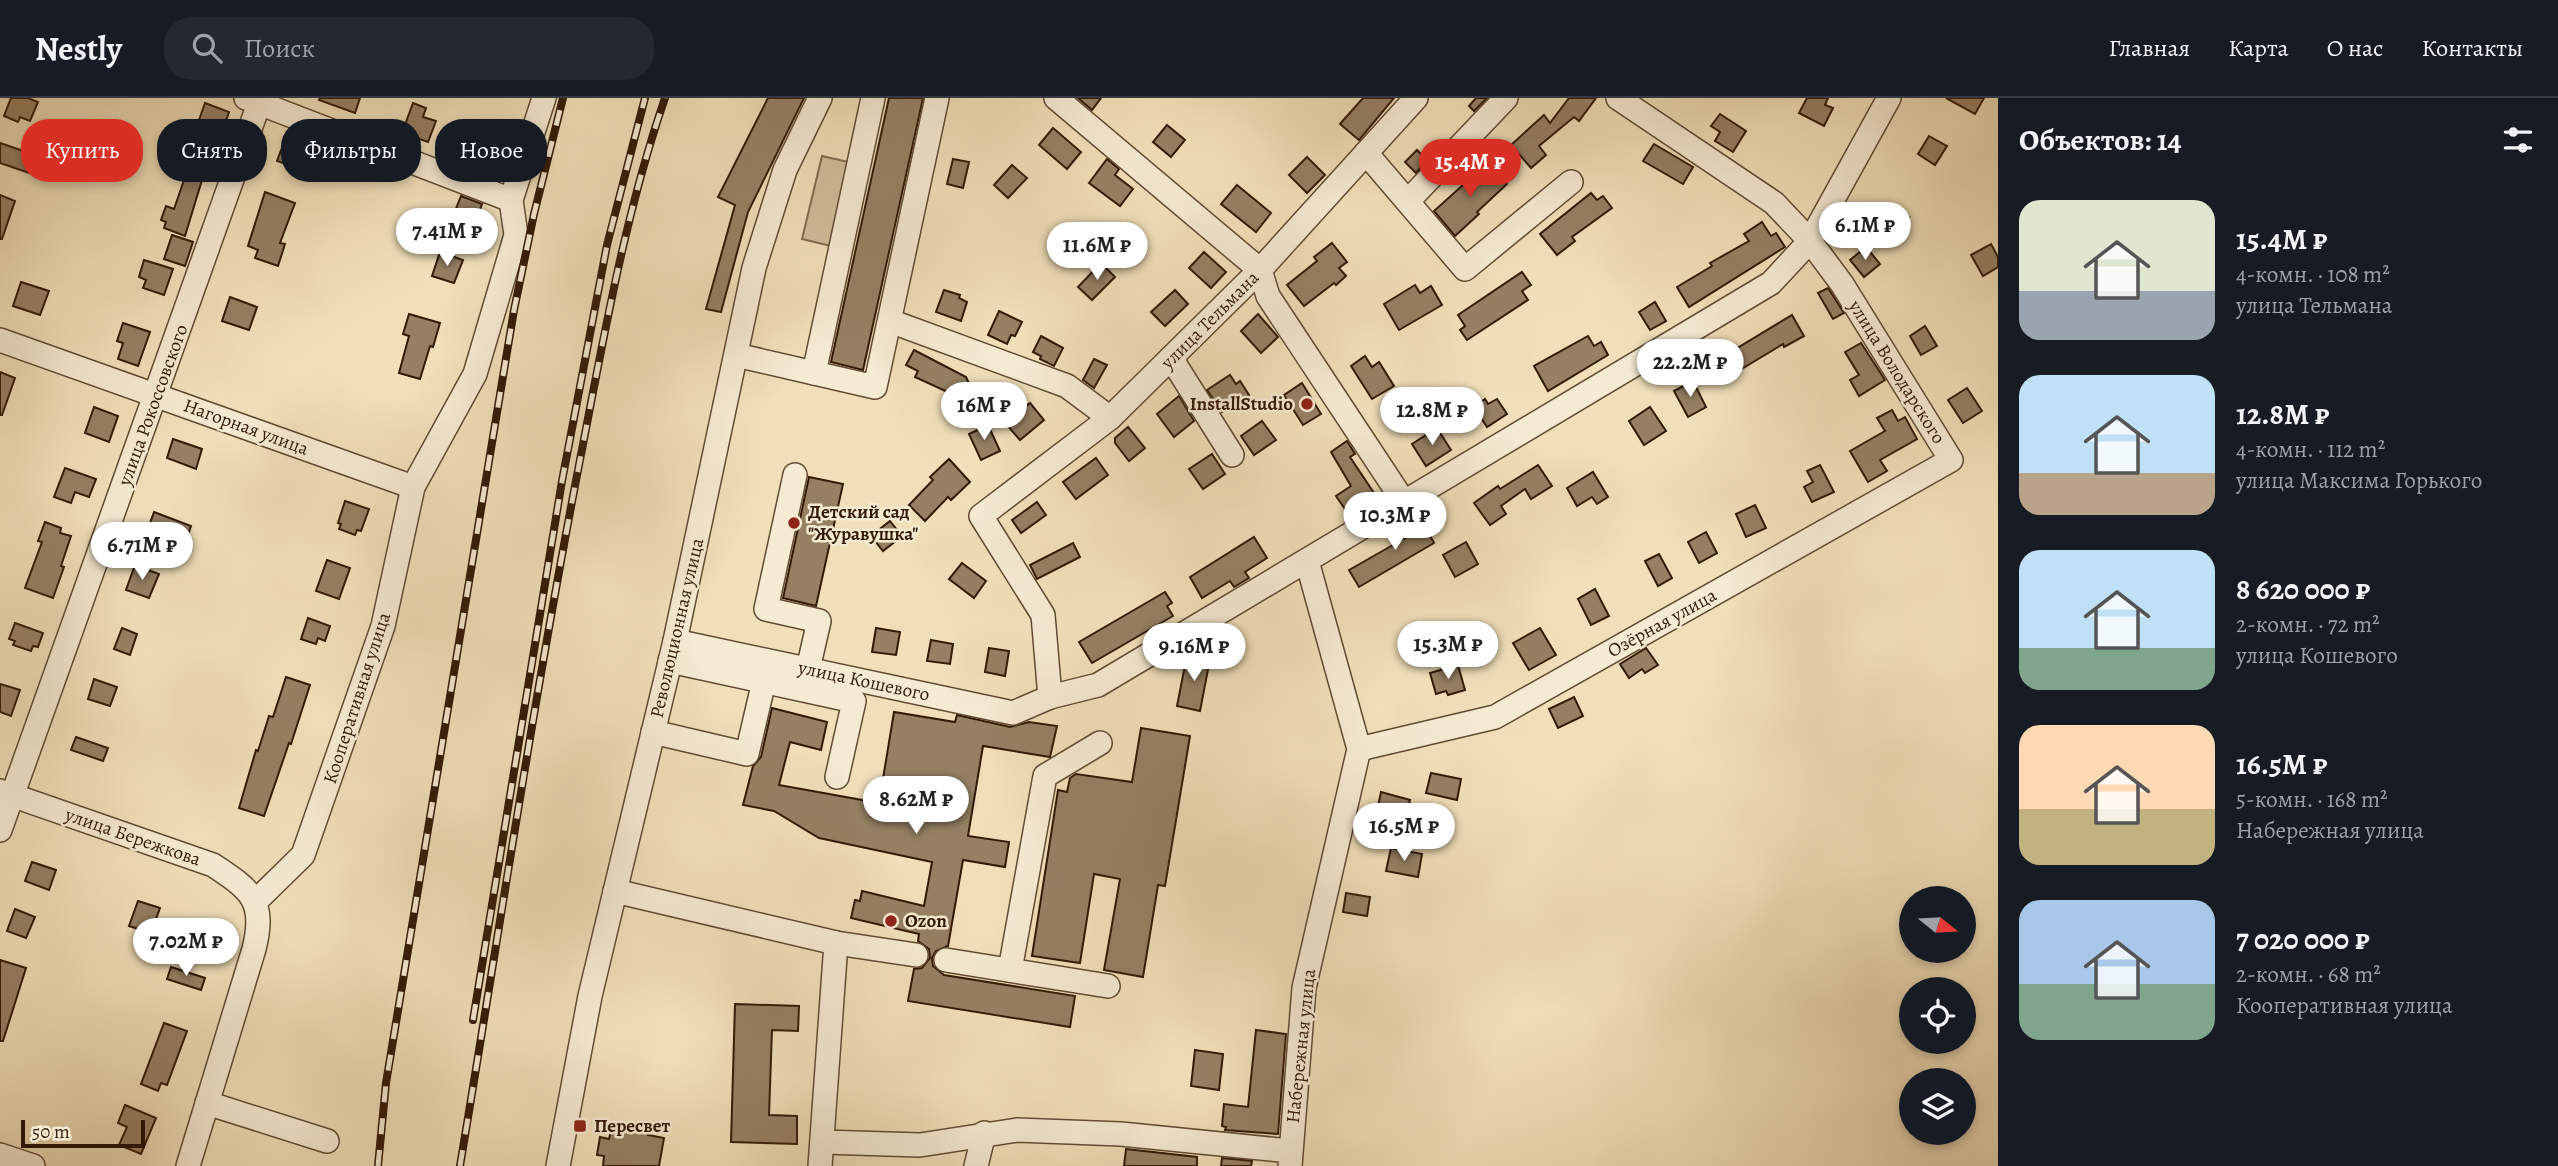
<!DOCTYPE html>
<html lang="ru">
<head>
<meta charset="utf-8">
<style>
  body { margin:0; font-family:Alegreya,serif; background:#242831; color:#f1f3f6; height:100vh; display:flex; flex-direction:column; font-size:26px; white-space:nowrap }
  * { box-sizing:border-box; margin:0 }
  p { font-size:23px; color:#9ea1a6 }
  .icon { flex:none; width:38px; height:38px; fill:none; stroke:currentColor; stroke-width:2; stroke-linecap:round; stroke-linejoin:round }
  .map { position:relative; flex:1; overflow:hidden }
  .drawer { display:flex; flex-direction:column; background:#171b24; width:560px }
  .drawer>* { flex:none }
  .guide { position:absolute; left:21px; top:21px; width:665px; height:63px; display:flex; gap:14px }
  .needle { width:46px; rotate:108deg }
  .tools { position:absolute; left:1899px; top:788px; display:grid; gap:14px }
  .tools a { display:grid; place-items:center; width:77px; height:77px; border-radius:50%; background:#171b24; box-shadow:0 4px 10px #0003; font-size:35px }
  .scale { position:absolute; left:21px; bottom:18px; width:124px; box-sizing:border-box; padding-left:7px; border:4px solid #331a06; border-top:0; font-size:19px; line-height:24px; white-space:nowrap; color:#331a06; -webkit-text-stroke:5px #f5ead2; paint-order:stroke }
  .price { position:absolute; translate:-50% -60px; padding:0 16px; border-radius:24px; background:#fff; color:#222; font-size:23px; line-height:46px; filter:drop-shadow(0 2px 4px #0008) }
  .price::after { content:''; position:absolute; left:50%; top:42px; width:21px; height:16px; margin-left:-10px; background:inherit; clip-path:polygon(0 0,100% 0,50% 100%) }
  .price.current { background:#d93025; color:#fff }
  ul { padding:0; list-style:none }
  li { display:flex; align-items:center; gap:21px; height:175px; padding:0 21px }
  li span { display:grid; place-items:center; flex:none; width:196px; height:140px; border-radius:21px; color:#555 }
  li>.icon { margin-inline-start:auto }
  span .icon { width:84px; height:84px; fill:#fffc; stroke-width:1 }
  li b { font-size:30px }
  h2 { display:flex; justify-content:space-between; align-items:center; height:84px; padding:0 21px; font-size:30px }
  .pill { padding:0 24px; border-radius:28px; background:#171b24; box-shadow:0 4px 10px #0003; font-size:24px; line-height:63px }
  .pill.current { background:#d93025; color:#fff }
  header { display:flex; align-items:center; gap:42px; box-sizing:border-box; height:98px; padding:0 35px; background:#171b24; border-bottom:2px solid #363941 }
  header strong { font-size:33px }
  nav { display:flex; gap:38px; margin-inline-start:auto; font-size:24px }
  .search { width:490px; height:63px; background:#242831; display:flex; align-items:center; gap:18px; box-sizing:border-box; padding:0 24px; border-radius:28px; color:#9ea1a6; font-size:26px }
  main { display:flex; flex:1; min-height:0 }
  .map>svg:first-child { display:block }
</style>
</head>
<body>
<header>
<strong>Nestly</strong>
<div class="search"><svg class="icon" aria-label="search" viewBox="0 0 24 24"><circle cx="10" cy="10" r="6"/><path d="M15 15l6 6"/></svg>Поиск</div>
<nav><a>Главная</a><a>Карта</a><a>О нас</a><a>Контакты</a></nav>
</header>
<main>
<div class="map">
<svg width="1998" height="1068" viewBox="0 0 1998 1068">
  <rect width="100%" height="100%" fill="#f0dfb9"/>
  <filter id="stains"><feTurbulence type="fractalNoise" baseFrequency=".00286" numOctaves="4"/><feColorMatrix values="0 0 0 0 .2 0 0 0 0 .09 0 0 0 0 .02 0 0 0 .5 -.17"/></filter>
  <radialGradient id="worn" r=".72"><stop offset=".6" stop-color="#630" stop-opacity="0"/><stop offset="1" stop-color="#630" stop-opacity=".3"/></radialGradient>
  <path fill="#d0be9b" stroke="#826c50" stroke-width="2" d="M822,58L853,65L835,149L802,141Z"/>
  <g fill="#958063" stroke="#331a06" stroke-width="2">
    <path d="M11,0H28L38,4L30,23L20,19L18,24L4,18Z"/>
    <path d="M320,0H360L355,15L319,2Z"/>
    <path d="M768,0H804L748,114L721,214L706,211L735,107L718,99Z"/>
    <path d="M889,0H923L863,272L831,264Z"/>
    <path d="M1078,0H1101L1092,12Z"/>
    <path d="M1363,0H1394L1359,42L1340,26Z"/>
    <path d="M1476,0H1487L1474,13L1469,8Z"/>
    <path d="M1569,0H1596L1579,23L1574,19L1539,48L1546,57L1531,70L1511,47L1544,17L1550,25Z"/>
    <path d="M1807,0H1828L1825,7L1833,10L1824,28L1799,15Z"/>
    <path d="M1946,0H1984L1975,16Z"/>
    <path d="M205,5L229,14L218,46L199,40L203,27L198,25Z"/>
    <path d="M413,5L426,10L423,19L436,23L428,44L402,35Z"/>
    <path d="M1720,16L1746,33L1733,54L1715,43L1720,34L1711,28Z"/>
    <path d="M1167,27L1185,42L1171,59L1153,44Z"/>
    <path d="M1053,30L1081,54L1067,71L1039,47Z"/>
    <path d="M288,34L317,44L306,73L277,63Z"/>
    <path d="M479,36L504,44L495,71L471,64Z"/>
    <path d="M1929,38L1947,48L1935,67L1918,56Z"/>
    <path d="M0,45L41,59L35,77L0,65Z"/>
    <path d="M1654,46L1693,69L1683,86L1643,63Z"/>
    <path d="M1428,50L1433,56L1416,75L1405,64L1417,52L1422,57Z"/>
    <path d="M1307,59L1325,77L1307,95L1289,77Z"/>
    <path d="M953,61L969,64L963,90L947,86Z"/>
    <path d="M1107,61L1119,71L1115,77L1133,91L1120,108L1089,85Z"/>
    <path d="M1486,63L1507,86L1477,114L1479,116L1455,138L1434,113L1474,77L1472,75Z"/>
    <path d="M183,64L205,72L185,138L164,130L166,124L161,122L166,108L174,111L184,82L178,80Z"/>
    <path d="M1012,67L1027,80L1008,100L994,87Z"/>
    <path d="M1237,87L1271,115L1256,134L1221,106Z"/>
    <path d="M265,94L295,105L280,145L285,146L278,168L255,160L258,152L248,148Z"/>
    <path d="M1591,95L1597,102L1603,98L1612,110L1572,139L1575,143L1557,157L1540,136Z"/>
    <path d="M0,97L15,103L2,141H0Z"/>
    <path d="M461,98L482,106L473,130L452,121Z"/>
    <path d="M1889,107L1909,119L1896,139L1877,127Z"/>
    <path d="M1762,124L1771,138L1776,135L1785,149L1689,209L1677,189L1712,168L1710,165L1749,143L1744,136Z"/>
    <path d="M172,137L193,144L185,168L164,161Z"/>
    <path d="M1332,145L1347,164L1339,170L1346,178L1336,187L1334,185L1304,208L1287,187L1317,163L1314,159Z"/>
    <path d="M1991,146L1998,159V169L1983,178L1971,157Z"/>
    <path d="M1866,149L1880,166L1864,179L1850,162Z"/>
    <path d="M440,154L463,162L454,185L432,178Z"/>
    <path d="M1204,154L1226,174L1211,190L1189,170Z"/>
    <path d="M144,162L173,171L164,197L143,190L146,182L139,179Z"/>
    <path d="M1101,165L1115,179L1092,202L1078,189Z"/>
    <path d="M1522,174L1531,187L1522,193L1528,202L1467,242L1460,232L1465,228L1458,217Z"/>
    <path d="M21,184L49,193L40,217L13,208Z"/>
    <path d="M1415,187L1420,195L1431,188L1442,207L1399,232L1384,206Z"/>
    <path d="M1828,190L1844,215L1833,221L1818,195Z"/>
    <path d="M944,192L960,197L959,200L967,204L961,223L936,214Z"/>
    <path d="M1175,192L1188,206L1165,228L1151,214Z"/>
    <path d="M230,199L257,209L249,232L222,223Z"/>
    <path d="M1655,204L1666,223L1650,232L1639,214Z"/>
    <path d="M999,213L1022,224L1015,238L1011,237L1007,246L988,237Z"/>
    <path d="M409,216L440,225L433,249L430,248L420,281L399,275L409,238L403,236Z"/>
    <path d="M1258,216L1278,239L1261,255L1241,233Z"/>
    <path d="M1792,217L1804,238L1784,249L1783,246L1735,275L1724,258Z"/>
    <path d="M123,225L150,234L138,268L118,261L123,245L117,243Z"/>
    <path d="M1925,228L1937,248L1921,257L1910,238Z"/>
    <path d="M1041,238L1063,250L1054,268L1040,261L1041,258L1033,254Z"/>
    <path d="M1588,238L1594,248L1601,244L1608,257L1548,293L1534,268Z"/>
    <path d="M1861,245L1885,282L1859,298L1850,282L1859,277L1845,254Z"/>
    <path d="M914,252L966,279L980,309L915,279L918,273L906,267Z"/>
    <path d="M1365,258L1372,269L1379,264L1394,288L1372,301L1351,268Z"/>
    <path d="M1094,261L1107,267L1094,290L1083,282Z"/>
    <path d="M0,274L15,280L2,317H0Z"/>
    <path d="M1230,277L1236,286L1240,283L1249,297L1222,314L1207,292Z"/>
    <path d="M1693,283L1706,309L1688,319L1674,293Z"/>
    <path d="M1302,285L1321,316L1303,327L1284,297Z"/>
    <path d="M1967,290L1982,313L1963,325L1948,302Z"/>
    <path d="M1179,298L1194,323L1174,339L1157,316Z"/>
    <path d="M1485,301L1488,306L1497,301L1507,316L1487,329L1474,309Z"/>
    <path d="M1030,305L1044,322L1020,342L1005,325Z"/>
    <path d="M94,309L118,318L109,344L85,335Z"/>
    <path d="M1650,309L1666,333L1644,347L1629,323Z"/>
    <path d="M1892,312L1898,323L1905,319L1917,341L1880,362L1887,373L1868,384L1850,353L1885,333L1877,320Z"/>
    <path d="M1262,323L1276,342L1254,357L1241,338Z"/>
    <path d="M988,327L1000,353L981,362L969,336Z"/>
    <path d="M1128,329L1145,350L1129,363L1115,345V340Z"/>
    <path d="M1437,330L1451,352L1426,368L1412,346Z"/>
    <path d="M173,341L202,351L196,371L167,360Z"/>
    <path d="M1347,343L1355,356L1350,359L1374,395L1347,414L1336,398L1351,388L1331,354Z"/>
    <path d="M1212,356L1225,376L1203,391L1189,371Z"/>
    <path d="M1096,360L1108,377L1076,401L1063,384Z"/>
    <path d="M949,361L970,384L951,402L948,399L925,423L909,407L933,382L930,379Z"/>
    <path d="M1538,367L1552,388L1531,401L1525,391L1501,408L1506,416L1490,427L1474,405L1498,388L1500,391Z"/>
    <path d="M1820,367L1834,394L1812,404L1804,389L1813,384L1807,373Z"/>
    <path d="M65,370L96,381L89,399L75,394L71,405L54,399Z"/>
    <path d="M1593,374L1608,399L1597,406L1592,399L1577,408L1567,390Z"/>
    <path d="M809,379L843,386L816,508L783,500Z"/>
    <path d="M345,403L369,411L361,433L357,432L355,437L339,431L341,426L338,425Z"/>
    <path d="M1037,404L1046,417L1021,435L1012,422Z"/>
    <path d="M1755,407L1766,430L1746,439L1736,416Z"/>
    <path d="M154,414L191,428L183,452L145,439Z"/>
    <path d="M1417,415L1434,445L1359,489L1349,472L1407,439L1399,426Z"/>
    <path d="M890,423L902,438L883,453L871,438Z"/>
    <path d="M45,424L61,430L60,435L71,438L61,468L64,469L53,500L25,490L42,444L38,443Z"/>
    <path d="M1706,434L1717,455L1699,465L1688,444Z"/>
    <path d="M1254,439L1267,460L1245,474L1249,480L1234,489L1230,483L1202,500L1190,479Z"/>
    <path d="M1466,444L1478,466L1455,479L1443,457Z"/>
    <path d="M1073,445L1080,459L1037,481L1030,467Z"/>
    <path d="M1659,456L1672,480L1658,488L1645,463Z"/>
    <path d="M327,462L350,470L339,501L316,493Z"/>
    <path d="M962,465L986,483L974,500L949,481Z"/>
    <path d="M135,467L159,476L149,500L126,492Z"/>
    <path d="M1595,491L1609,518L1591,527L1578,501Z"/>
    <path d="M1165,494L1172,505L1167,508L1173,518L1092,565L1079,544Z"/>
    <path d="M308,520L330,528L325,543L318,540L316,546L301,541Z"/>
    <path d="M15,525L43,535L38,549L33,548L31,553L13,547L15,543L9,541Z"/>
    <path d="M122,530L137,536L130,557L114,551Z"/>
    <path d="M876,530L900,534L896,557L872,554Z"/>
    <path d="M1540,530L1556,557L1529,572L1513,545Z"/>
    <path d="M931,542L953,546L950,566L927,563Z"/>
    <path d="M989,550L1009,553L1005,578L985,574Z"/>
    <path d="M1646,550L1658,567L1645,575L1642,571L1629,580L1620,566Z"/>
    <path d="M1187,557L1210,561L1200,613L1177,608Z"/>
    <path d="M1458,567L1465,592L1448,597L1446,593L1436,596L1430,575Z"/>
    <path d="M286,579L310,587L291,646L289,645L264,718L239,710L256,652L258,653L269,618L273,619Z"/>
    <path d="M94,581L117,589L110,608L88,601Z"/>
    <path d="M0,586L20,592L11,618L0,614Z"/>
    <path d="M1574,599L1583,618L1558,630L1549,611Z"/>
    <path d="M772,610L827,624L821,652L790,644L779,687L879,705L894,614L955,624L957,617L1010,629L1029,624L1057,628L1050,659L983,648L968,738L1009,744L1005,769L963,762L948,848L936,853L932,860L933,868L944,877L1075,898L1070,929L908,903L914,871L922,870L930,860L929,851L918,843L919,836L851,820L855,802L860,803L862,793L924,808L932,764L819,740L774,713L743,707L753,668L761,659Z"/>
    <path d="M1141,630L1190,638L1165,788L1158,787L1143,879L1104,872L1120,781L1094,776L1080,865L1032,858L1058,692L1067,694L1070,680L1076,676L1132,684Z"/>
    <path d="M76,639L108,650L103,663L71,652Z"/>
    <path d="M1431,675L1461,681L1457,702L1426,695Z"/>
    <path d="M1381,694L1410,702L1401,734L1378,728L1382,714L1377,713Z"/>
    <path d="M1391,750L1422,756L1418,779L1386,773Z"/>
    <path d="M32,764L56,772L49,792L25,783Z"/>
    <path d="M1346,795L1370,799L1367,818L1343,814Z"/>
    <path d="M138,803L160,810L151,835L129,828Z"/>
    <path d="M15,811L35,819L26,840L7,833Z"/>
    <path d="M195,823L222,832L213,856L195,849L197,843L189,840Z"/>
    <path d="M0,862L26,870L3,943H0Z"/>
    <path d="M171,869L205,880L201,892L167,881Z"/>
    <path d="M735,906L799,908L798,933L772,932L769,1017L797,1018V1046L731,1044Z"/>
    <path d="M164,925L187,933L167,987L161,985L158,993L141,986Z"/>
    <path d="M1256,932L1286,936L1278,1036L1225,1032L1226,1029L1222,1028L1224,1006L1248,1009Z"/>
    <path d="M1195,952L1223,956L1219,992L1191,988Z"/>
    <path d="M125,1007L156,1020L141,1056L119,1047L127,1029L118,1025Z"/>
    <path d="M613,1025L649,1032L648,1037L664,1040L659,1068H603L604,1058L597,1057L600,1039L609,1041Z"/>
    <path d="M1126,1051L1197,1059V1068H1124Z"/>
    <path d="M1222,1060L1252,1063L1251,1068H1221Z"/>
  </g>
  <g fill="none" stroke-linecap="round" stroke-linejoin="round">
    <defs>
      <g id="minor">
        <path d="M246,0L511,102"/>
        <path d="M1056,0L1260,172L1268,198L1404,404"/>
        <path d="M1366,55L1465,171L1571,84"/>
        <path d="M1408,103L1506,0"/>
        <path d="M890,223L1067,288L1110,320"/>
        <path d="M0,242L413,389"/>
        <path d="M736,257L875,289L937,0"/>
        <path d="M1171,260L1232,357"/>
        <path d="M814,275L873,0"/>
        <path d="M795,377L766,511L819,523L808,571"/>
        <path d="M675,543L1013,615L1050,599L1098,587L1771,185L1810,143L1889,0"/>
        <path d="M670,563L854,603L837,679"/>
        <path d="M1050,599L1043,517L981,418L1110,320L1260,172L1416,0"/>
        <path d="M653,634L747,656L764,583"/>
        <path d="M1359,651L1495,619L1951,362L1842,186L1810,143L1774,105L1618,0"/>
        <path d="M0,693L213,767C251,792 266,803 254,851L188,1068"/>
        <path d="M0,732L261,0"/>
        <path d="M615,793L836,845L820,1068"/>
        <path d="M255,804L303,757L383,528L413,389L475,276L516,137L511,102L544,0"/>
        <path d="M836,845L916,857"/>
        <path d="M946,862L1108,888"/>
        <path d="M1010,872L1045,678L1100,645"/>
        <path d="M207,1005L327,1043"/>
        <path d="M822,1044L920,1047L1017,1032L1121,1036L1290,1053"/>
        <path d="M0,1057L33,1068"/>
        <path d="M558,1068L590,898L675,543L754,170L785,72L820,0"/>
        <path d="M976,1068L984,1035"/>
        <path d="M1290,1068L1304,890L1359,651L1307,463"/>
      </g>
    </defs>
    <use href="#minor" stroke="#624b33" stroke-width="26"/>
    <use href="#minor" stroke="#f5ead2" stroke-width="23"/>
    <defs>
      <g id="rail">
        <path d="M473,922L562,383L607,147L645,0"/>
        <path d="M378,1068L386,985L514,212L534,116L563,0"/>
        <path d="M460,1068C499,834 534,600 579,367C603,244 624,119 665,0"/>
      </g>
    </defs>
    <use href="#rail" stroke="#331a06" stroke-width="8"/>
    <use href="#rail" stroke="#f5ead2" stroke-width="5" stroke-dasharray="16" stroke-linecap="butt"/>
  </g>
  <g fill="#8f2418" stroke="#f5ead2" stroke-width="2.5">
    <circle cx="1307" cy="306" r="7"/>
    <circle cx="794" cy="425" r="7"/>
    <circle cx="891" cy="823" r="7"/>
    <rect x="573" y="1021" width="14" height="14" rx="3.5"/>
  </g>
  <g text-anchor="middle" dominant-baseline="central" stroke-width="5" stroke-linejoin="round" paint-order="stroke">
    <g font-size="19" fill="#331a06" stroke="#f5ead2">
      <text transform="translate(1210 222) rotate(-45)">улица Тельмана</text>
      <text transform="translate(1897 274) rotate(58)">улица Володарского</text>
      <text transform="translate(153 307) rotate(-70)">улица Рокоссовского</text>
      <text transform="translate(246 329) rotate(20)">Нагорная улица</text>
      <text transform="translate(1662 525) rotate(-29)">Озёрная улица</text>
      <text transform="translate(677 530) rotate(-77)">Революционная улица</text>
      <text transform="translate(864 583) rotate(12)">улица Кошевого</text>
      <text transform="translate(357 600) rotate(-72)">Кооперативная улица</text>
      <text transform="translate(133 739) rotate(19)">улица Бережкова</text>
      <text transform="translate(1301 948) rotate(-84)">Набережная улица</text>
    </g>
    <g font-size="19" font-weight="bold" fill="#331a06" stroke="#f5ead2" text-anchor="start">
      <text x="1293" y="306" text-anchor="end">InstallStudio</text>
      <text x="808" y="414">Детский сад<tspan x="808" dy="22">"Журавушка"</tspan></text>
      <text x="905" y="823">Ozon</text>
      <text x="594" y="1028">Пересвет</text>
    </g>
  </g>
  <rect width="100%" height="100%" filter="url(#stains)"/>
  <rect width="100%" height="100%" fill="url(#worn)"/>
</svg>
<div class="tools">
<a><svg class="needle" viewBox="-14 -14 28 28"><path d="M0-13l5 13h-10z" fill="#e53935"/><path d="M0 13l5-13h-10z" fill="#9ea1a6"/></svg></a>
<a><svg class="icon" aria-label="locate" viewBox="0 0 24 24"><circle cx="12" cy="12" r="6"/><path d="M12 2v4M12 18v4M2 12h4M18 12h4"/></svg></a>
<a><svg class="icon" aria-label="layers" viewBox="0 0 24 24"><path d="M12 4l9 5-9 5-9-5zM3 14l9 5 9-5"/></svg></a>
</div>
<div class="scale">50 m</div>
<b class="price current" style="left:1470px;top:101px">15.4M ₽</b>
<b class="price" style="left:1865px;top:164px">6.1M ₽</b>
<b class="price" style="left:447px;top:170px">7.41M ₽</b>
<b class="price" style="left:1097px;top:184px">11.6M ₽</b>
<b class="price" style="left:1690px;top:301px">22.2M ₽</b>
<b class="price" style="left:984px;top:344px">16M ₽</b>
<b class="price" style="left:1432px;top:349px">12.8M ₽</b>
<b class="price" style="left:1395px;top:454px">10.3M ₽</b>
<b class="price" style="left:142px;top:484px">6.71M ₽</b>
<b class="price" style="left:1448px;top:583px">15.3M ₽</b>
<b class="price" style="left:1194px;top:585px">9.16M ₽</b>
<b class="price" style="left:916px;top:738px">8.62M ₽</b>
<b class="price" style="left:1404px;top:765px">16.5M ₽</b>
<b class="price" style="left:186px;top:880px">7.02M ₽</b>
<div class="guide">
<a class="pill current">Купить</a>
<a class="pill">Снять</a>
<a class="pill">Фильтры</a>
<a class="pill">Новое</a>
</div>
</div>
<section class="drawer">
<h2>Объектов: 14<svg class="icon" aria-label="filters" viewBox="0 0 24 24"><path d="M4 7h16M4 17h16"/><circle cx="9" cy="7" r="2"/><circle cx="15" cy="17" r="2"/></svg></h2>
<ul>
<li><span style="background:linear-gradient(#dfe7d0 65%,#9aa5b1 0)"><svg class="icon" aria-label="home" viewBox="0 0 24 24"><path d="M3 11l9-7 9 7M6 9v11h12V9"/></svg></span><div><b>15.4M ₽</b><p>4-комн. · 108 m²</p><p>улица Тельмана</p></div></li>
<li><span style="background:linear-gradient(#bfe0f5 70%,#b9a48a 0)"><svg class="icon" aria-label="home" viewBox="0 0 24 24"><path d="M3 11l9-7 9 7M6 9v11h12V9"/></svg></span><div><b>12.8M ₽</b><p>4-комн. · 112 m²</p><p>улица Максима Горького</p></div></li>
<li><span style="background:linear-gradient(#bfe0f5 70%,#7fa58c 0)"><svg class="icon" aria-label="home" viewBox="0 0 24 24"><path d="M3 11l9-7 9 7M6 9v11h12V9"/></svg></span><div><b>8 620 000 ₽</b><p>2-комн. · 72 m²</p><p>улица Кошевого</p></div></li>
<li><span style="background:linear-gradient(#ffd9b3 60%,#c2b280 0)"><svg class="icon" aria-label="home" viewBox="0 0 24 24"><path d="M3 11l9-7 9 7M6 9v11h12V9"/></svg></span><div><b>16.5M ₽</b><p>5-комн. · 168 m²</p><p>Набережная улица</p></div></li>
<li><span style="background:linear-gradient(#a9c7e8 60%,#7fa58c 0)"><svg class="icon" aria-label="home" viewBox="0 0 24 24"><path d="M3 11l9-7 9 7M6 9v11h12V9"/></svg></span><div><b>7 020 000 ₽</b><p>2-комн. · 68 m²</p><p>Кооперативная улица</p></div></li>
</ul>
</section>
</main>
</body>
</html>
